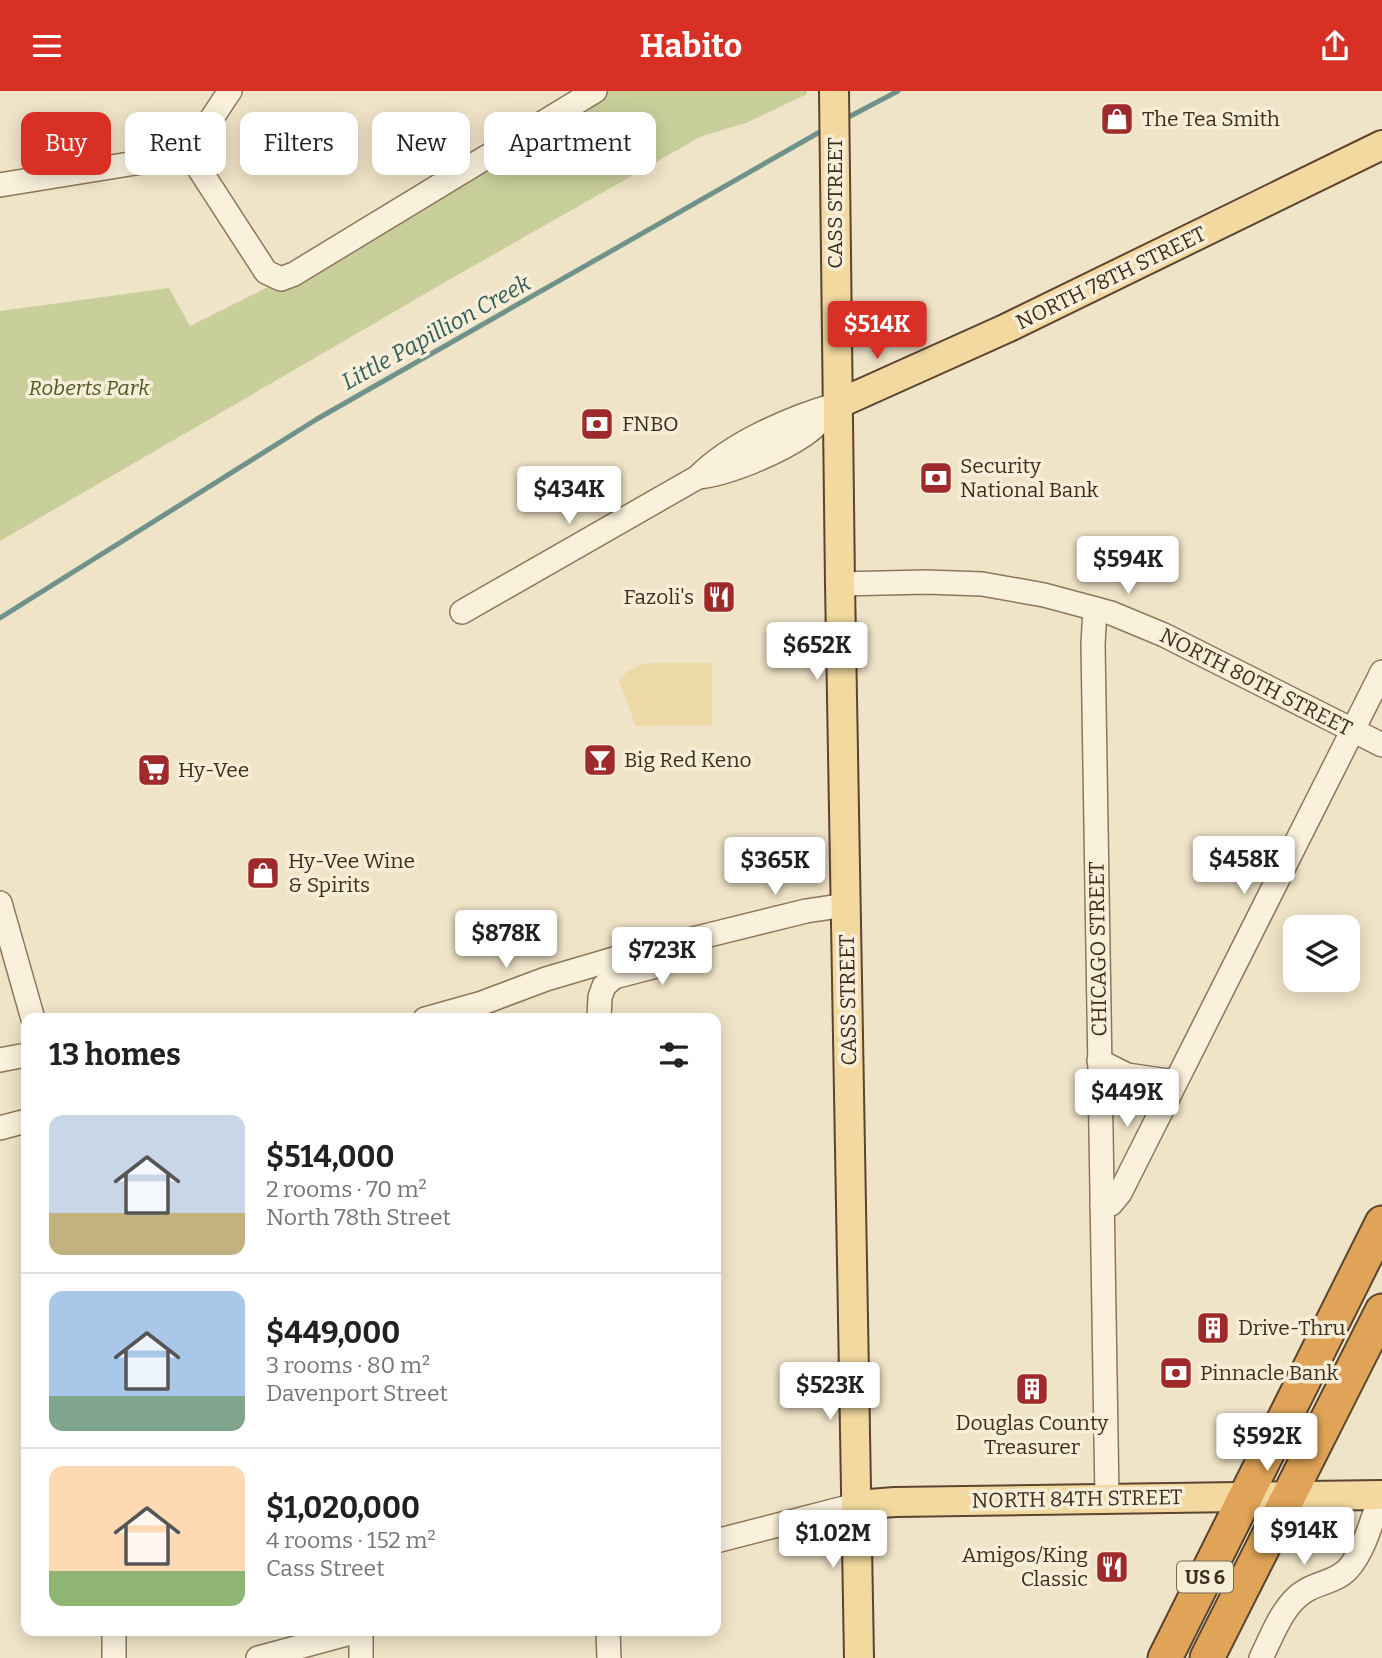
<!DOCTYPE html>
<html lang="en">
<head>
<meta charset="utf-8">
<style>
  body { margin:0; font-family:Bitter,serif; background:#f2f2f2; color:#202124; height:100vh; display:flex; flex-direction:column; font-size:26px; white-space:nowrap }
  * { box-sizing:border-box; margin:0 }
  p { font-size:23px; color:#757577 }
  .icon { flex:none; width:38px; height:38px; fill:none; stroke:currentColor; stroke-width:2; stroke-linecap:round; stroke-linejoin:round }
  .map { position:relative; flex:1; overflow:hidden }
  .drawer { position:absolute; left:21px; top:922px; width:700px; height:623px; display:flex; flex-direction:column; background:#fff; border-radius:14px; box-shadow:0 4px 18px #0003 }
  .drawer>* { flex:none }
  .hud { position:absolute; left:21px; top:21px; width:700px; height:63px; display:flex; gap:14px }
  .fabs { position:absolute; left:1283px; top:824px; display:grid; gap:14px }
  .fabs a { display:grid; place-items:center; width:77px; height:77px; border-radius:14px; background:#fff; box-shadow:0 4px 18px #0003; font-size:35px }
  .price { position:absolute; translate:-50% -60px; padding:0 16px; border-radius:7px; background:#fff; color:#222; font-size:23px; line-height:46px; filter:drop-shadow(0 2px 4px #0008) }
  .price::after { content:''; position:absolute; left:50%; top:42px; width:21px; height:16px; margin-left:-10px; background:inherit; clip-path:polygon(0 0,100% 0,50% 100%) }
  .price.selected { background:#d93025; color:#fff }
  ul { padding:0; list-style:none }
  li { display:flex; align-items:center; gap:21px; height:175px; padding:0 28px }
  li+li { border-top:2px solid #e0e0e0 }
  li span { display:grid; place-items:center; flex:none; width:196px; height:140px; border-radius:14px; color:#555 }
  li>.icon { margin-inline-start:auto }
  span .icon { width:84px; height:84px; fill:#fffc; stroke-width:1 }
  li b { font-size:30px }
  h2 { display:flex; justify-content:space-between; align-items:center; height:84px; padding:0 28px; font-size:30px }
  .pill { padding:0 24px; border-radius:14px; background:#fff; box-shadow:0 4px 18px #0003; font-size:24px; line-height:63px }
  .pill.selected { background:#d93025; color:#fff }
  header { display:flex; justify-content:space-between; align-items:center; height:91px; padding:0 28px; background:#d93025; color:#fff; font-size:32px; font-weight:700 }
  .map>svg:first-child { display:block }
</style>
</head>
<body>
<header><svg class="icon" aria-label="menu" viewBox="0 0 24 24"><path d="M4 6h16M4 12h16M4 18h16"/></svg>Habito<svg class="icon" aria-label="share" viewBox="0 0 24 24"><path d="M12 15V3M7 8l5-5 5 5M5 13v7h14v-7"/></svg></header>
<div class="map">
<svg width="1382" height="1567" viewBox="0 0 1382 1567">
  <rect width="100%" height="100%" fill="#f0e4c8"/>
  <path fill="#c9cf9b" d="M595,0H807V3L746,32L702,45L454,186L0,450V220L169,197L190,235L294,183Z"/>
  <path fill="#ecd9a5" d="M647,572H712V634L636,635L619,590L628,580Z"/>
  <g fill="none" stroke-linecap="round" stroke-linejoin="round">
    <g stroke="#6f938a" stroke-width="5">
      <path d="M843,29L898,0"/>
      <path d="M0,527L317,328L825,38"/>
    </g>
    <defs>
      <g id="minor">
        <path d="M185,56L266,181L281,188L294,183L595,0"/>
        <path d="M0,94L148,70C160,66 174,63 185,56C204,44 217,18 230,0"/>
        <path d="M698,386C729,383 779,361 804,344C815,337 824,326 833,318"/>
        <path d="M840,493L926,491L982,493L1044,504L1111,522L1164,544L1382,654"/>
        <path d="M1095,518L1093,553L1107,1407"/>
        <path d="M462,521L698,386C731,352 792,326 838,313"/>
        <path d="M0,812L33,928"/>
        <path d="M425,928L482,912L546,888L624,865L806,820L846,814"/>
        <path d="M599,928L600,906L604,895L614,886L660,874L686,856"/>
        <path d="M0,969L26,964"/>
        <path d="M1099,970L1127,984L1175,991"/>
        <path d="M0,1037L26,1030"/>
        <path d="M1102,1115L1111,1113L1120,1102L1382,581"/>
        <path d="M716,1450L856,1414"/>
        <path d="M114,1540V1567"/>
        <path d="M361,1540V1567"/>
        <path d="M608,1540L609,1567"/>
        <path d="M258,1567L358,1540"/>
        <path d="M1261,1567C1272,1545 1283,1513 1305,1500C1319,1491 1336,1491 1348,1478C1365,1459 1372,1428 1381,1404"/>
      </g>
      <g id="major">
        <path d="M834,0L840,493L859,1567"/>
        <path d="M838,313L1007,237L1382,54"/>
        <path d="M856,1414L895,1411L1382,1404"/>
      </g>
      <g id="highway">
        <path d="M1165,1567L1382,1132"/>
        <path d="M1207,1567L1382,1220"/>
      </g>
    </defs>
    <use href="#minor" stroke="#8d765c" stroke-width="26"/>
    <use href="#major" stroke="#5b4430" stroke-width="32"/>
    <use href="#highway" stroke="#5b4430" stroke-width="37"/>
    <use href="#minor" stroke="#faf1dc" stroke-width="23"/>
    <use href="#major" stroke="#f3d9a0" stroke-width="28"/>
    <use href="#highway" stroke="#e0a458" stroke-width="33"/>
  </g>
  <defs>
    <symbol id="shop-square" viewBox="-11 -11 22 22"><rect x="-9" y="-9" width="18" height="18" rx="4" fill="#9e2a2b" stroke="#f7eed8"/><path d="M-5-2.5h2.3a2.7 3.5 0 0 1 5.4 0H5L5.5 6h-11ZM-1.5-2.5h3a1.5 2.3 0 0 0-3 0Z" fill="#fff"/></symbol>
    <symbol id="bank-square" viewBox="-11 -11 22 22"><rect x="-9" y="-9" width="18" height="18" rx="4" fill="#9e2a2b" stroke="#f7eed8"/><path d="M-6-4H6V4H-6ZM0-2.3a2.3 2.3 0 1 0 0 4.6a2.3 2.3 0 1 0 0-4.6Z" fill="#fff"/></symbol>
    <symbol id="restaurant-square" viewBox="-11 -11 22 22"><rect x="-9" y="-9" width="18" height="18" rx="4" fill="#9e2a2b" stroke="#f7eed8"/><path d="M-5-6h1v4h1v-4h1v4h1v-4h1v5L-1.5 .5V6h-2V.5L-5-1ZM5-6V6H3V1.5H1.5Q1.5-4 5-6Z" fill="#fff"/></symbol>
    <symbol id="bar-square" viewBox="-11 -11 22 22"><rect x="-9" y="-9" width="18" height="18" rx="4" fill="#9e2a2b" stroke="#f7eed8"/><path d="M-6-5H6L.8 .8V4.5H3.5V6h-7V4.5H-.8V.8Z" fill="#fff"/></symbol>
    <symbol id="supermarket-square" viewBox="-11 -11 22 22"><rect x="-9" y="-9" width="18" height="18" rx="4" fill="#9e2a2b" stroke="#f7eed8"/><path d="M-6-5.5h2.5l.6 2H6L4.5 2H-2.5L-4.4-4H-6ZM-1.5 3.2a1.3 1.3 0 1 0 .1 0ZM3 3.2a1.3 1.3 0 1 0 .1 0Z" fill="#fff"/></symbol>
    <symbol id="building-square" viewBox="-11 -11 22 22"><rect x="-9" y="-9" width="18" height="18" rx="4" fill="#9e2a2b" stroke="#f7eed8"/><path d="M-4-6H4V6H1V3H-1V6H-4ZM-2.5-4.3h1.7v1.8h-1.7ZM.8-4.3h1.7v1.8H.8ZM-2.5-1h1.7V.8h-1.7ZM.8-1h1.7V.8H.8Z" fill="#fff"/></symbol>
  </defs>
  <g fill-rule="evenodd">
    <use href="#shop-square" x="1098" y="9" width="38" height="38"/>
    <use href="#bank-square" x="578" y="314" width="38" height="38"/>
    <use href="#bank-square" x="917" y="368" width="38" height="38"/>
    <use href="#restaurant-square" x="700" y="487" width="38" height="38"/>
    <use href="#bar-square" x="581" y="650" width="38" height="38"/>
    <use href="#supermarket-square" x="135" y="660" width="38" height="38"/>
    <use href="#shop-square" x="244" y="763" width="38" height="38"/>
    <use href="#building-square" x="1194" y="1218" width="38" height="38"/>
    <use href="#bank-square" x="1157" y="1263" width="38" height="38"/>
    <use href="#building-square" x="1013" y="1279" width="38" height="38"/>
    <use href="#restaurant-square" x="1093" y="1457" width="38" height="38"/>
  </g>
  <g text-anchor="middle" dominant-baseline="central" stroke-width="7" stroke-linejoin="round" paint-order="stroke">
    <rect fill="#f7eed8" stroke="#756857" stroke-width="2" x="1177" y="1470.5" width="56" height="31" rx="5"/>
    <g font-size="19" font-weight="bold" fill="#3d2e20">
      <text x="1205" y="1486">US 6</text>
    </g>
    <g font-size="21" fill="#3d2e20" stroke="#f7eed8" text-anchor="start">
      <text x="1142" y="28">The Tea Smith</text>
      <text x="622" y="333">FNBO</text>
      <text x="960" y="375">Security<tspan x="960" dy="24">National Bank</tspan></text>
      <text x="694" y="506" text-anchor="end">Fazoli's</text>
      <text x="624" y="669">Big Red Keno</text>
      <text x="178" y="679">Hy-Vee</text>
      <text x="288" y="770">Hy-Vee Wine<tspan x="288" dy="24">&amp; Spirits</tspan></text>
      <text x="1238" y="1237">Drive-Thru</text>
      <text x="1200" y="1282">Pinnacle Bank</text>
      <text x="1032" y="1332" text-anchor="middle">Douglas County<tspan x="1032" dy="24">Treasurer</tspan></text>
      <text x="1088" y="1464" text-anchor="end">Amigos/King<tspan x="1088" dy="24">Classic</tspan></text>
    </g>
    <g font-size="21" fill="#3d2e20" stroke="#f7eed8">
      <text transform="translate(835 112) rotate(-90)">CASS STREET</text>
      <text transform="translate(1111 187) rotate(-26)">NORTH 78TH STREET</text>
      <text transform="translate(1256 591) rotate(27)">NORTH 80TH STREET</text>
      <text transform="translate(1098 858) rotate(-91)">CHICAGO STREET</text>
      <text transform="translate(848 909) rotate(-91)">CASS STREET</text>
      <text transform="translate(1077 1408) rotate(-1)">NORTH 84TH STREET</text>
    </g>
    <g font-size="21" font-style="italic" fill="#4d5a26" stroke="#f7eed8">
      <text x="89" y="297">Roberts Park</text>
    </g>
    <g font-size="23" font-style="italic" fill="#2f5d5a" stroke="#f7eed8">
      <text transform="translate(436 241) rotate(-29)">Little Papillion Creek</text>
    </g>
  </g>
</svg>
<div class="fabs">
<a><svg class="icon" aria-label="layers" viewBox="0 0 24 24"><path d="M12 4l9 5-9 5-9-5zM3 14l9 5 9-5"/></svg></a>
</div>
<b class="price selected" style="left:877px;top:270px">$514K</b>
<b class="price" style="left:569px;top:435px">$434K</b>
<b class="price" style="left:1128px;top:505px">$594K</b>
<b class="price" style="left:817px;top:591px">$652K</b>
<b class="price" style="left:1244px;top:805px">$458K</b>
<b class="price" style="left:775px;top:806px">$365K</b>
<b class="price" style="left:506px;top:879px">$878K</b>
<b class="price" style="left:662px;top:896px">$723K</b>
<b class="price" style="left:1127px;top:1038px">$449K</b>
<b class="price" style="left:830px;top:1331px">$523K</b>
<b class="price" style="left:1267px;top:1382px">$592K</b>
<b class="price" style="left:1304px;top:1476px">$914K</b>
<b class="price" style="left:833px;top:1479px">$1.02M</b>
<div class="hud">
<a class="pill selected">Buy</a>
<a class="pill">Rent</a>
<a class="pill">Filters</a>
<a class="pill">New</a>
<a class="pill">Apartment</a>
</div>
<section class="drawer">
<h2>13 homes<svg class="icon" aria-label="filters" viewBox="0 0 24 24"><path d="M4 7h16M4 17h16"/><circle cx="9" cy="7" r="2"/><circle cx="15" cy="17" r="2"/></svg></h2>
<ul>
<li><span style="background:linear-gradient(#c9d6e8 70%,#c2b280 0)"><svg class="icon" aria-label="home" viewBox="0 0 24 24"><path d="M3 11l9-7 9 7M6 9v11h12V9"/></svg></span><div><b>$514,000</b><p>2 rooms · 70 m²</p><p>North 78th Street</p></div></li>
<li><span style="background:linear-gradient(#a9c7e8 75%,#7fa58c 0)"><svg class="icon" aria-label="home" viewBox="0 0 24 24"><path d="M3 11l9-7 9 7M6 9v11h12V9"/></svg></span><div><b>$449,000</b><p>3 rooms · 80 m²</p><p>Davenport Street</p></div></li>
<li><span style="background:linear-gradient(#ffd9b3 75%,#8fb573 0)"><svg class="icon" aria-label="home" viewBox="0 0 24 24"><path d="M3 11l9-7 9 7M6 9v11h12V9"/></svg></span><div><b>$1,020,000</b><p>4 rooms · 152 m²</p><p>Cass Street</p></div></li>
</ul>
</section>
</div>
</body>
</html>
